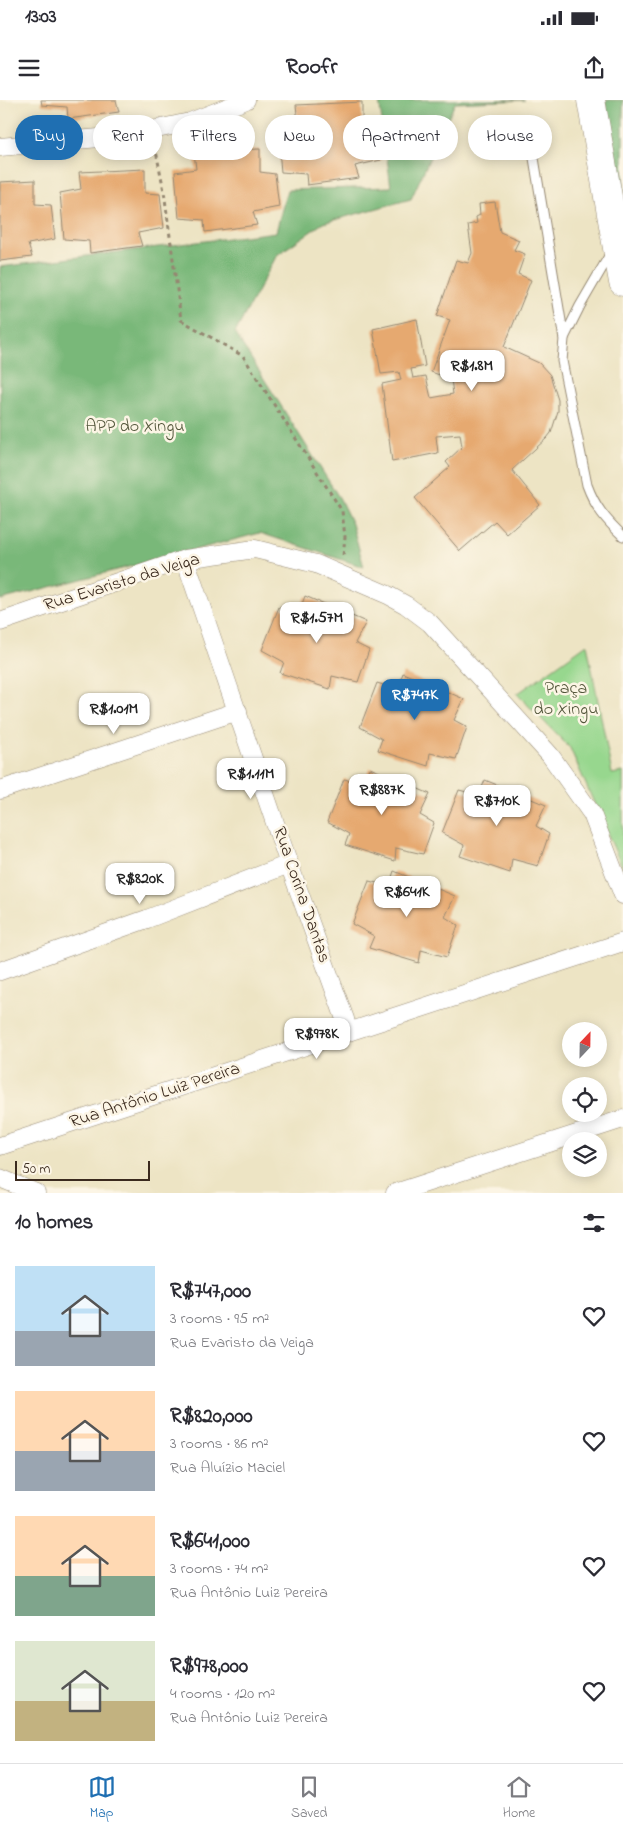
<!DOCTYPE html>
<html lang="en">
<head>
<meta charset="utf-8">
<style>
  body { margin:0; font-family:"Indie Flower",sans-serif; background:#f2f2f3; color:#2b2b33; height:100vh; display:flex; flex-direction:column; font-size:19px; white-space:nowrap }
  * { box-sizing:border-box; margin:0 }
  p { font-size:16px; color:#7c7c81 }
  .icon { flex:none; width:28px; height:28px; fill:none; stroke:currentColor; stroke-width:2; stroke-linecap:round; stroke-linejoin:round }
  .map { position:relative; height:1093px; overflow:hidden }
  .details { display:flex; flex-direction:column; background:#fff; flex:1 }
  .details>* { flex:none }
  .hud { position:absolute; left:15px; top:15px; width:594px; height:45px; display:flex; gap:10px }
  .needle { width:32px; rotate:22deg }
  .controls { position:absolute; left:562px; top:922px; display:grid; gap:10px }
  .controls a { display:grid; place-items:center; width:45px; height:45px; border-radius:50%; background:#fff; box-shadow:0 2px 12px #0003; font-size:25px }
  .scale { position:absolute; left:15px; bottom:12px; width:135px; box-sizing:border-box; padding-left:5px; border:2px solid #3b2a1e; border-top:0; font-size:14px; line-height:18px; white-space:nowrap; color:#3b2a1e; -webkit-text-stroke:4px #fcf5e5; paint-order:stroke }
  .price { position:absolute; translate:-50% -42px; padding:0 11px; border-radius:10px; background:#fff; color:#222; font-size:16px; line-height:32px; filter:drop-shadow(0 1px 2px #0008) }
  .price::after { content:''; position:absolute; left:50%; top:30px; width:15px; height:11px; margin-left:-8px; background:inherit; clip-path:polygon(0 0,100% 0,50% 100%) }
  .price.active { background:#1f6fb2; color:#fff }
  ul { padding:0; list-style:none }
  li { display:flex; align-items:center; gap:15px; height:125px; padding:0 15px }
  li span { display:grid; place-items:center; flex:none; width:140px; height:100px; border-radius:0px; color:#555 }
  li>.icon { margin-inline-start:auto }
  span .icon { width:60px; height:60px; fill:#fffc; stroke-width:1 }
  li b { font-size:21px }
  h2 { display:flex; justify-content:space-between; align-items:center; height:60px; padding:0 15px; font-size:21px }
  .pill { padding:0 18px; border-radius:22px; background:#fff; box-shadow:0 2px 12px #0003; font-size:18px; line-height:45px }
  .pill.active { background:#1f6fb2; color:#fff }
  .status { display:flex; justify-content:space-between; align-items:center; height:35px; padding:0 25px; background:#fff; direction:ltr }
  .status svg { height:14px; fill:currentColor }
  header { display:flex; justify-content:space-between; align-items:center; height:65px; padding:0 15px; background:#fff; font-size:22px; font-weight:800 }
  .dock { display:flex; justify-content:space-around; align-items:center; height:70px; border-top:1px solid #e1e1e2; background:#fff; font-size:14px; color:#7c7c81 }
  .dock a { display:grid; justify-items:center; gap:2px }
  .dock .active { color:#1f6fb2 }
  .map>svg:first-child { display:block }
</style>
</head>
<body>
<div class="status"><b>13:03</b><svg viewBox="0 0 49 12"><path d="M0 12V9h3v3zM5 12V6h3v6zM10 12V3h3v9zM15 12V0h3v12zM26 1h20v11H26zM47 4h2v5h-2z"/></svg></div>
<header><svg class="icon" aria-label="menu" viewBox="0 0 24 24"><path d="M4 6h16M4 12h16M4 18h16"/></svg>Roofr<svg class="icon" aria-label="share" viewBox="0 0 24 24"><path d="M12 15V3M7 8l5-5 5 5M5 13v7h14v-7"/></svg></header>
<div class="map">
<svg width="623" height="1093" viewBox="0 0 623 1093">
  <rect width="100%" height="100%" fill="#fcf5e5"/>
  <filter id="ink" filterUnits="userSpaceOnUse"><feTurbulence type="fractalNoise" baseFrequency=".02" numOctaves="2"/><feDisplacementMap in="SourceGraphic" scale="10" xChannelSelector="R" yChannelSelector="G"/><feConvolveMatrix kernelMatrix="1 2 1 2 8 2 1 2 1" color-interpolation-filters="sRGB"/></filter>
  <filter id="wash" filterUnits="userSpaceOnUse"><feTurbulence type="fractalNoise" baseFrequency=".0096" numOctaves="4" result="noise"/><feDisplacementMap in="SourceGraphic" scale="20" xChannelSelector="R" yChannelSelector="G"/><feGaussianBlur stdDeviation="1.12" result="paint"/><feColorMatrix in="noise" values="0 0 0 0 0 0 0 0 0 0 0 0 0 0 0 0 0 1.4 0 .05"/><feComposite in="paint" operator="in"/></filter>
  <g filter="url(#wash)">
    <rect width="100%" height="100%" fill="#ede4c4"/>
    <path fill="#97d78e" stroke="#698056" d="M587,544L612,674L623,672V769L570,648L517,594Z"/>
    <g fill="#79b879" stroke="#5a714c">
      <path d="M379,0H525L455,3L411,99L323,123L277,155L235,233L340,399L352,424L364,467L260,433L0,500V167L276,132L287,90L391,87Z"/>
      <path d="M605,0H623V103Z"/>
    </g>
    <g id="blocks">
      <g fill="#e6a96f">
        <path d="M41,0H116L119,12L68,19L67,7L42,5Z"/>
        <path d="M362,2V25L377,27L381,60L355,66L359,78L307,85L306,74L281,72L277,26L298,22L296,5Z"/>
        <path d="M260,49V72L275,74L279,107L253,112L257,125L205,132L204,120L179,118L175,72L196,69L194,52Z"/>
        <path d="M145,69V93L160,94L164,128L138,133L142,146L90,153L89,141L64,139L60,93L81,89L79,72Z"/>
        <path d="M35,80V104L51,105L55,139L28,144L32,157L0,161V82Z"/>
        <path d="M495,102L500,132L519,140L514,150L525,154L518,174L531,180L504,247L539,263L550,275L558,300V311L551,333L547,338L512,370L540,405L507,434L495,421L460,451L415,398L450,367L446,362L462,347L460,334L436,336L438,353L392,362L382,284L401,280L399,272L381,274L373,229L417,219L425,266L411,269L413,278L426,276L431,298L453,294L451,279L431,272L450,220L437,216L456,160L468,163L472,153L468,125L477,123L476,117L480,115L479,104Z"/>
        <path d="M305,496L366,522L355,543L369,550L358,582L332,576L330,589L280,573L284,562L262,550L279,507L299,512Z"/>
        <path d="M403,573L464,599L454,620L467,627L456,659L430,653L428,666L378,650L382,639L360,627L377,583L397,589Z"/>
        <path d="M370,668L430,694L420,715L434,723L423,754L396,748L395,761L345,745L349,734L327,722L344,679L364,684Z"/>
        <path d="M485,680L546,705L536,726L549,734L538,766L512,759L510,773L460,756L464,745L442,733L459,690L479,695Z"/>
        <path d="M394,771L455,796L445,817L458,825L447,857L421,850L419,863L369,848L374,836L352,824L369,781L389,786Z"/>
      </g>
    </g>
  </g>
  <g filter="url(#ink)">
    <use href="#blocks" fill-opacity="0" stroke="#948771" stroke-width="1"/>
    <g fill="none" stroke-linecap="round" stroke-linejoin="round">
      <defs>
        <g id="service">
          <path d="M531,40L564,239L562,261L587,385C595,407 606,420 623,436"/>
          <path d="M564,238L580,206L612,151"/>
        </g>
        <g id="minor">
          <path d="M0,47L110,37L152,30L190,22L246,0"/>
          <path d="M185,459L289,764L345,919L348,932"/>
          <path d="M0,522L185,459L255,449L316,464L388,495L406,505L430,523L550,655L592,714L623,795"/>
          <path d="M0,690L238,611"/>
          <path d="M0,871L147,819L289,764"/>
          <path d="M0,1046L623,842"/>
          <path d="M0,1078L36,1093"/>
          <path d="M395,1093L623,1019"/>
        </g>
        <path id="trunk" d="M591,0L623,182"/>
      </defs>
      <use href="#service" stroke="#948771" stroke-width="11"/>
      <use href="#minor" stroke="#948771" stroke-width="19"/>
      <use href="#trunk" stroke="#948771" stroke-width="29"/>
      <path stroke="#948771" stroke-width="3" stroke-dasharray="4 4" stroke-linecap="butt" d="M155,46L164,91L181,220L243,256L342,411L345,437L343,456"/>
      <use href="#service" stroke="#fff" stroke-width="9"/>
      <use href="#minor" stroke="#fff" stroke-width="18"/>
      <use href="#trunk" stroke="#fff" stroke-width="28"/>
    </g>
  </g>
  <g text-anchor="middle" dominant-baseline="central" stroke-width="5" stroke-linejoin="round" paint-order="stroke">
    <g font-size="18" fill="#52553a" stroke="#fcf5e5">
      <text x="135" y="327">APP do Xingu</text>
      <text x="566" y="589">Praça<tspan x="566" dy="21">do Xingu</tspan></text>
    </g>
    <g font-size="18" fill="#3b2a1e" stroke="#fcf5e5">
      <text transform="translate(122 483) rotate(-17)">Rua Evaristo da Veiga</text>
      <text transform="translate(301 795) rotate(71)">Rua Corina Dantas</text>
      <text transform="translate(155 996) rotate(-18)">Rua Antônio Luiz Pereira</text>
    </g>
  </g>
</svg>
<div class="controls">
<a><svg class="needle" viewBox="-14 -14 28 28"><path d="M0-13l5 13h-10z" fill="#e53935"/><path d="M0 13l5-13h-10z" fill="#7c7c81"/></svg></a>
<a><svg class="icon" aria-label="locate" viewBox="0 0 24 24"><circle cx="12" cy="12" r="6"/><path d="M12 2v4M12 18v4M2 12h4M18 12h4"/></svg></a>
<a><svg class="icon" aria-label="layers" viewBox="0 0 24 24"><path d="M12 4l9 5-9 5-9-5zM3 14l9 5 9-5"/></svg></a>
</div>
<div class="scale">50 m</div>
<b class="price" style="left:472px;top:292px">R$1.8M</b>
<b class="price" style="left:317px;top:544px">R$1.57M</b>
<b class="price active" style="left:415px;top:621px">R$747K</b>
<b class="price" style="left:114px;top:635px">R$1.01M</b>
<b class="price" style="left:251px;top:700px">R$1.11M</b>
<b class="price" style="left:382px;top:716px">R$887K</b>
<b class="price" style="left:497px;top:727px">R$710K</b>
<b class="price" style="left:140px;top:805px">R$820K</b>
<b class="price" style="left:407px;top:818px">R$641K</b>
<b class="price" style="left:317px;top:960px">R$978K</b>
<div class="hud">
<a class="pill active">Buy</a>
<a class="pill">Rent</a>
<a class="pill">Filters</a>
<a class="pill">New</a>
<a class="pill">Apartment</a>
<a class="pill">House</a>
</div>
</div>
<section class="details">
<h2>10 homes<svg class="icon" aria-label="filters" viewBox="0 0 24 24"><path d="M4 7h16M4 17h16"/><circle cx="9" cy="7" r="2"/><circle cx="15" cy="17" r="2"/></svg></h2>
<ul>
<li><span style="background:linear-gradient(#bfe0f5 65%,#9aa5b1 0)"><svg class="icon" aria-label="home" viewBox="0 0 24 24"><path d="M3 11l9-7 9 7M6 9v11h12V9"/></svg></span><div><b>R$747,000</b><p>3 rooms · 95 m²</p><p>Rua Evaristo da Veiga</p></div><svg class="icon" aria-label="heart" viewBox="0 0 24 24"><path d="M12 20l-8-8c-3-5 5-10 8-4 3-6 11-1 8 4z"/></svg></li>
<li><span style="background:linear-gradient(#ffd9b3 60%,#9aa5b1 0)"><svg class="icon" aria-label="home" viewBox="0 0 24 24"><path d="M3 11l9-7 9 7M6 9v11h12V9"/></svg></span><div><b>R$820,000</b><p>3 rooms · 86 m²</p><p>Rua Aluízio Maciel</p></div><svg class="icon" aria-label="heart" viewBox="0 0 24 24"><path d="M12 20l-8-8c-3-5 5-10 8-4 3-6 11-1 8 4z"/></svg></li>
<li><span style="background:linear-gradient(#ffd9b3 60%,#7fa58c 0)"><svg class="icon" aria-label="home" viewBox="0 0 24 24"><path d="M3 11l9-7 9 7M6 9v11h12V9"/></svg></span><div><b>R$641,000</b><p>3 rooms · 74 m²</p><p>Rua Antônio Luiz Pereira</p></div><svg class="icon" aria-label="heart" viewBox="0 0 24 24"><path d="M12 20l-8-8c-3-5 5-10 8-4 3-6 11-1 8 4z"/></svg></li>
<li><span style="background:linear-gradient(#dfe7d0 60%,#c2b280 0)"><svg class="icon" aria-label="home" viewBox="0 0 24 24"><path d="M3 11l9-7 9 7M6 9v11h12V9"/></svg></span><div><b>R$978,000</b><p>4 rooms · 120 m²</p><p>Rua Antônio Luiz Pereira</p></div><svg class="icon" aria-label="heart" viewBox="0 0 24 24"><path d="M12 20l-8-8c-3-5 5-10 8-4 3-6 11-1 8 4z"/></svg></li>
</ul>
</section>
<nav class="dock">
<a class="active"><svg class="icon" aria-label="map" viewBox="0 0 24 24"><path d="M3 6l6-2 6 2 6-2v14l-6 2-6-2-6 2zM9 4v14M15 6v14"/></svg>Map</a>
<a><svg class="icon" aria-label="saved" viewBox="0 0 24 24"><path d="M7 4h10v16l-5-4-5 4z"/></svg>Saved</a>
<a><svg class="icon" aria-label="home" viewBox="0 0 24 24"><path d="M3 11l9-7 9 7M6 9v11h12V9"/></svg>Home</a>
</nav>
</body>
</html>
